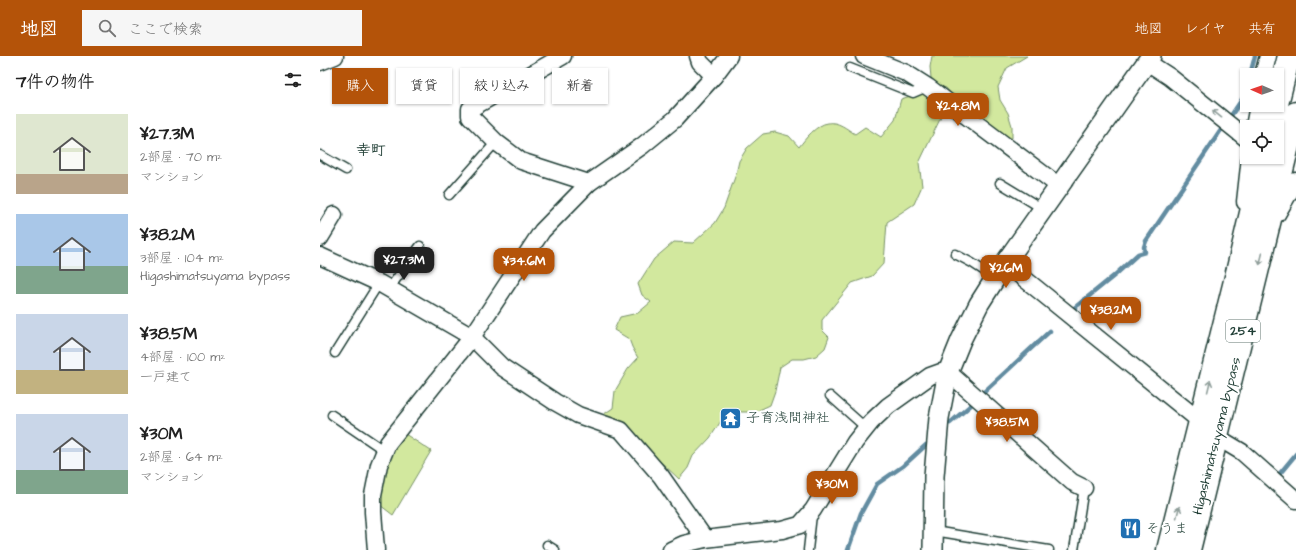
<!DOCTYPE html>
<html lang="ja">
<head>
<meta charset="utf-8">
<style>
  body { margin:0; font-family:"Architects Daughter","Klee One",sans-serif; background:#f6f6f6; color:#222; height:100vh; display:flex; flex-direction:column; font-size:15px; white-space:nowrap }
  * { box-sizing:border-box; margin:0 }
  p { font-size:13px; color:#767676 }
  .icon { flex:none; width:22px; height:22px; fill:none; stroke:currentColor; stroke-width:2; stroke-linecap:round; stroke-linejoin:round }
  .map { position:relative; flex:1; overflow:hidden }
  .details { display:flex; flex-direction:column; background:#fff; width:320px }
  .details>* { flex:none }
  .guide { position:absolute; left:12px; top:12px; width:380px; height:36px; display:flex; gap:8px }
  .needle { width:26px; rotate:272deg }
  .fabs { position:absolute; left:920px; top:12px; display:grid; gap:8px }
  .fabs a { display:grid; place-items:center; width:44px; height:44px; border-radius:0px; background:#fff; box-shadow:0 1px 3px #0004; font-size:20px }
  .price { position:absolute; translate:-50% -34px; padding:0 9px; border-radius:8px; background:#b45309; color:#fff; font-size:13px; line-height:26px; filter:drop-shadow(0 1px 2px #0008) }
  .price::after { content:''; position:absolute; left:50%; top:24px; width:12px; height:9px; margin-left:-6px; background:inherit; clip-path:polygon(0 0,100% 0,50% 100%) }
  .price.active { background:#222; color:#fff }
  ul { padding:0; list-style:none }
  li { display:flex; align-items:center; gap:12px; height:100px; padding:0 16px }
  li span { display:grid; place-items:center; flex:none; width:112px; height:80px; border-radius:0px; color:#555 }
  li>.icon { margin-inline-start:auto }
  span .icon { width:48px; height:48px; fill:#fffc; stroke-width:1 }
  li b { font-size:17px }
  h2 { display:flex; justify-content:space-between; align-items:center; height:48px; padding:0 16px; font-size:17px }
  .pill { padding:0 14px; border-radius:0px; background:#fff; box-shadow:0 1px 3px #0004; font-size:14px; line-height:36px }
  .pill.active { background:#b45309; color:#fff }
  header { display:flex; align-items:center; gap:24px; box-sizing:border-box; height:56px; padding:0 20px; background:#b45309; color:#fff }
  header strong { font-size:19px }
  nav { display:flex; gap:22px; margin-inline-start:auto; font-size:14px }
  .search { width:280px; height:36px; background:#f6f6f6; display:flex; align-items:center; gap:10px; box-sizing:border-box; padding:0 14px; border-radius:0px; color:#767676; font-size:15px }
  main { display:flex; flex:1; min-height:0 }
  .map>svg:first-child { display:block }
</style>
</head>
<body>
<header>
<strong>地図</strong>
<div class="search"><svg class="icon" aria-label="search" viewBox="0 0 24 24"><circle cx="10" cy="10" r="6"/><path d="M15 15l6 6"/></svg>ここで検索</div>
<nav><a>地図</a><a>レイヤ</a><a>共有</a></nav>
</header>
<main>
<section class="details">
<h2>7件の物件<svg class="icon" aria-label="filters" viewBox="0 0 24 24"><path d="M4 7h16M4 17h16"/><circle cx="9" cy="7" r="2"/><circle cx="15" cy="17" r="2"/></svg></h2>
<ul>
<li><span style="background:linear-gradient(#dfe7d0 75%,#b9a48a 0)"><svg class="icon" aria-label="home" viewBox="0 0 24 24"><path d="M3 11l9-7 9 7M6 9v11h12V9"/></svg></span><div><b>¥27.3M</b><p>2部屋 · 70 m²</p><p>マンション</p></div></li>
<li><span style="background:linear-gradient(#a9c7e8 65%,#7fa58c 0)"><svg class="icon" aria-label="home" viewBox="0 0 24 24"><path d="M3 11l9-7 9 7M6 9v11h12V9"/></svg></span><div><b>¥38.2M</b><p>3部屋 · 104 m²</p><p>Higashimatsuyama bypass</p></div></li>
<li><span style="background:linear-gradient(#c9d6e8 70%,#c2b280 0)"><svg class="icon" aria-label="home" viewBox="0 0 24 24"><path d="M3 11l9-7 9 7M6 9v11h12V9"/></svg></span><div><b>¥38.5M</b><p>4部屋 · 100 m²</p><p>一戸建て</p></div></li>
<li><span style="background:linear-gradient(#c9d6e8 70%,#7fa58c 0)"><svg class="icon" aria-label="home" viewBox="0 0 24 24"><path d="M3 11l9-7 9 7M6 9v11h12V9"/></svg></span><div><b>¥30M</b><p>2部屋 · 64 m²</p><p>マンション</p></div></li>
</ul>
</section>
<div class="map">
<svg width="976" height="494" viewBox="0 0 976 494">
  <rect width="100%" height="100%" fill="#fff"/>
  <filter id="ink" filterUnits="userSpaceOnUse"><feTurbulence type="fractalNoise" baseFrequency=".025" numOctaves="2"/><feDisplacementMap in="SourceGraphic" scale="8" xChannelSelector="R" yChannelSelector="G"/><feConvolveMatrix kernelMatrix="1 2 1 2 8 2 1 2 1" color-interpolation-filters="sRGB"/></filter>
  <g filter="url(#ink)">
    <g fill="#d2e89e" stroke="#789269">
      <path d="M612,0H707L687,12L678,31L680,44L688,57L692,70V82L688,84L678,77L672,69L663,65L641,48L626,32L617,29L611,22L610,11Z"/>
      <path d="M606,35L621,48L622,59L599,107L602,130L594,148L567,166L564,207L552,220L532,227L502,264V274L509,281L505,292L496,300L484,303H472L460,311L455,335L450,349L435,356H410L401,365L390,382L373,400L368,412L359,423L327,393L287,364L284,358L293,352L295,335L308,313L318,302L312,291L309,283L294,274L300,261L318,257L331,246L322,239L318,228L334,203L354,186L373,187L395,167L404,152L416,118L419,105L427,92L443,78L455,76L469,80L479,91C485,83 497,68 508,67C518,65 527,73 535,78L545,71L561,81L575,64L581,43Z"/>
      <path d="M85,378L111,395L73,459L60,449L63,419L73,395Z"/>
    </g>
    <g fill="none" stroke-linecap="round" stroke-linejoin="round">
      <g stroke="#628ca1" stroke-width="4.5">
        <path d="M930,19L935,0"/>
        <path d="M908,64L925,39L927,30"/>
        <path d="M753,253L795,219L818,198L825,196L824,191L826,185L903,71"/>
        <path d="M664,336L730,275"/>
        <path d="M630,367L651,349"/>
        <path d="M957,421L976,398"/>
        <path d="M528,494L541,457L557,428L583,410L606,389"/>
      </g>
      <defs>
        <g id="service">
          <path d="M530,12L593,37L607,31"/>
          <path d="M0,99L26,114"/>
          <path d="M680,127L723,153"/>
          <path d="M129,139L176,86"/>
          <path d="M635,198L652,207L675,222"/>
          <path d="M69,233L100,190"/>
          <path d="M15,297L59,227"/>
          <path d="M510,340L546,372"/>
          <path d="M12,359L65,395"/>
          <path d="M614,475L729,494"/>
          <path d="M227,489L235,494"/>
          <path d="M488,494L492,459"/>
          <path d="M754,494L764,432"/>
        </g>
        <g id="minor">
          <path d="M243,0L150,53V60L176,86L201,105L269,127"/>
          <path d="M378,0L380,6L394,20"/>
          <path d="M544,0L586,17L608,31L739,130"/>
          <path d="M0,6L15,0"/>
          <path d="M827,6L850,21L927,83"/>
          <path d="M943,19L948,0"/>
          <path d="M934,71L938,49"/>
          <path d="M925,146L930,101"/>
          <path d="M957,158L976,125"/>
          <path d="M0,182L14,159"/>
          <path d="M0,200L59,227L152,281L182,311L235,346L258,359L301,374L341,420L385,483"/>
          <path d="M685,207L880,365"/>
          <path d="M897,381L922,396L976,444"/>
          <path d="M56,494L53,456V439L59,409L68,387L152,281L222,175L269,127L322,90L355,63L394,20L409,0"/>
          <path d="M351,494L364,488L385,483L462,474L480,469L493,454L535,386L551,366L568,350L610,320L621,316H628L752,426L764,432"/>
        </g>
        <path id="tertiary" d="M613,494L614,420L619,362L628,316L641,284L659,248L685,207L831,0"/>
        <g id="trunk">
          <path d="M957,48L969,0"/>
          <path d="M951,71L957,49"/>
          <path d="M848,494L916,221L944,101"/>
          <path d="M869,494L976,57"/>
        </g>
      </defs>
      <use href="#service" stroke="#1f3d34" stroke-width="11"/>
      <use href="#minor" stroke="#1f3d34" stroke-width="19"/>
      <use href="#tertiary" stroke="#1f3d34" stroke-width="22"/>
      <use href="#trunk" stroke="#1f3d34" stroke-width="25"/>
      <use href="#service" stroke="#fff" stroke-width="8"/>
      <use href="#minor" stroke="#fff" stroke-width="16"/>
      <use href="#tertiary" stroke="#fff" stroke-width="19"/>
      <use href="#trunk" stroke="#fff" stroke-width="22"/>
    </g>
    <defs><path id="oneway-shaft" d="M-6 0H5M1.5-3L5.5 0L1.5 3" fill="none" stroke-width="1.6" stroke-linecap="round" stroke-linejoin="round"/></defs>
    <g stroke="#8f9e9a">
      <use href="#oneway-shaft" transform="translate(897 58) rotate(-141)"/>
      <use href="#oneway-shaft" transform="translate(941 203) rotate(104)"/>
      <use href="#oneway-shaft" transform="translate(889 330) rotate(-76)"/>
      <use href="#oneway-shaft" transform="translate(858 456) rotate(-76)"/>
    </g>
  </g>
  <defs>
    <symbol id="temple-square" viewBox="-11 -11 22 22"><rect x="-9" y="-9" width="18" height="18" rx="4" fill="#1f6fb2" stroke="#fff"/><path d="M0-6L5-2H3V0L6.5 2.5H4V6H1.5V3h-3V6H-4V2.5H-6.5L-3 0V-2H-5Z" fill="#fff"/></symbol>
    <symbol id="restaurant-square" viewBox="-11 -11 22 22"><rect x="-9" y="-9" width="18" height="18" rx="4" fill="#1f6fb2" stroke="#fff"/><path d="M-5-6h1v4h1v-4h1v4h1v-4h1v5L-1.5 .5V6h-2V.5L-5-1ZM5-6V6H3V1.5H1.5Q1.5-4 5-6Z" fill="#fff"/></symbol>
  </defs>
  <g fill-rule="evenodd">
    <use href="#temple-square" x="398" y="350" width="25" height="25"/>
    <use href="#restaurant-square" x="798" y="460" width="25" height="25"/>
  </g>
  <g text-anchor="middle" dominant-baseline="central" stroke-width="4" stroke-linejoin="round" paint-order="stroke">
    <rect fill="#fff" stroke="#627771" stroke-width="1" x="906" y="264" width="34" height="22" rx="3"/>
    <g font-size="13" font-weight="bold" fill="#1f3d34">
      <text x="923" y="275">254</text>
    </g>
    <g font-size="14" fill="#1f3d34" stroke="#fff" text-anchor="start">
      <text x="426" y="362">子育浅間神社</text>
      <text x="826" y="473">そうま</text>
    </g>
    <g font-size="14" fill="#1f3d34" stroke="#fff">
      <text transform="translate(897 380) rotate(-76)">Higashimatsuyama bypass</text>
    </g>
    <g font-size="15" font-weight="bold" fill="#1f3d34" stroke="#fff">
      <text x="51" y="94">幸町</text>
    </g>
  </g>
</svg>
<div class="fabs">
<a><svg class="needle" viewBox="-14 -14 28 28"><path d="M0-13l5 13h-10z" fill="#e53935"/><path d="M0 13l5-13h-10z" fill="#767676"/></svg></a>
<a><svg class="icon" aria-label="locate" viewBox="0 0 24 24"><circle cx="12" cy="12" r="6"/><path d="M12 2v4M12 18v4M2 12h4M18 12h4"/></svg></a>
</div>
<b class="price" style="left:638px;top:71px">¥24.8M</b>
<b class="price active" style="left:84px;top:225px">¥27.3M</b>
<b class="price" style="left:204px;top:226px">¥34.6M</b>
<b class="price" style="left:686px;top:233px">¥26M</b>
<b class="price" style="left:791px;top:275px">¥38.2M</b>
<b class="price" style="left:687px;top:387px">¥38.5M</b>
<b class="price" style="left:512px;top:449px">¥30M</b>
<div class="guide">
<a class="pill active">購入</a>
<a class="pill">賃貸</a>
<a class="pill">絞り込み</a>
<a class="pill">新着</a>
</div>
</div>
</main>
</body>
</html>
